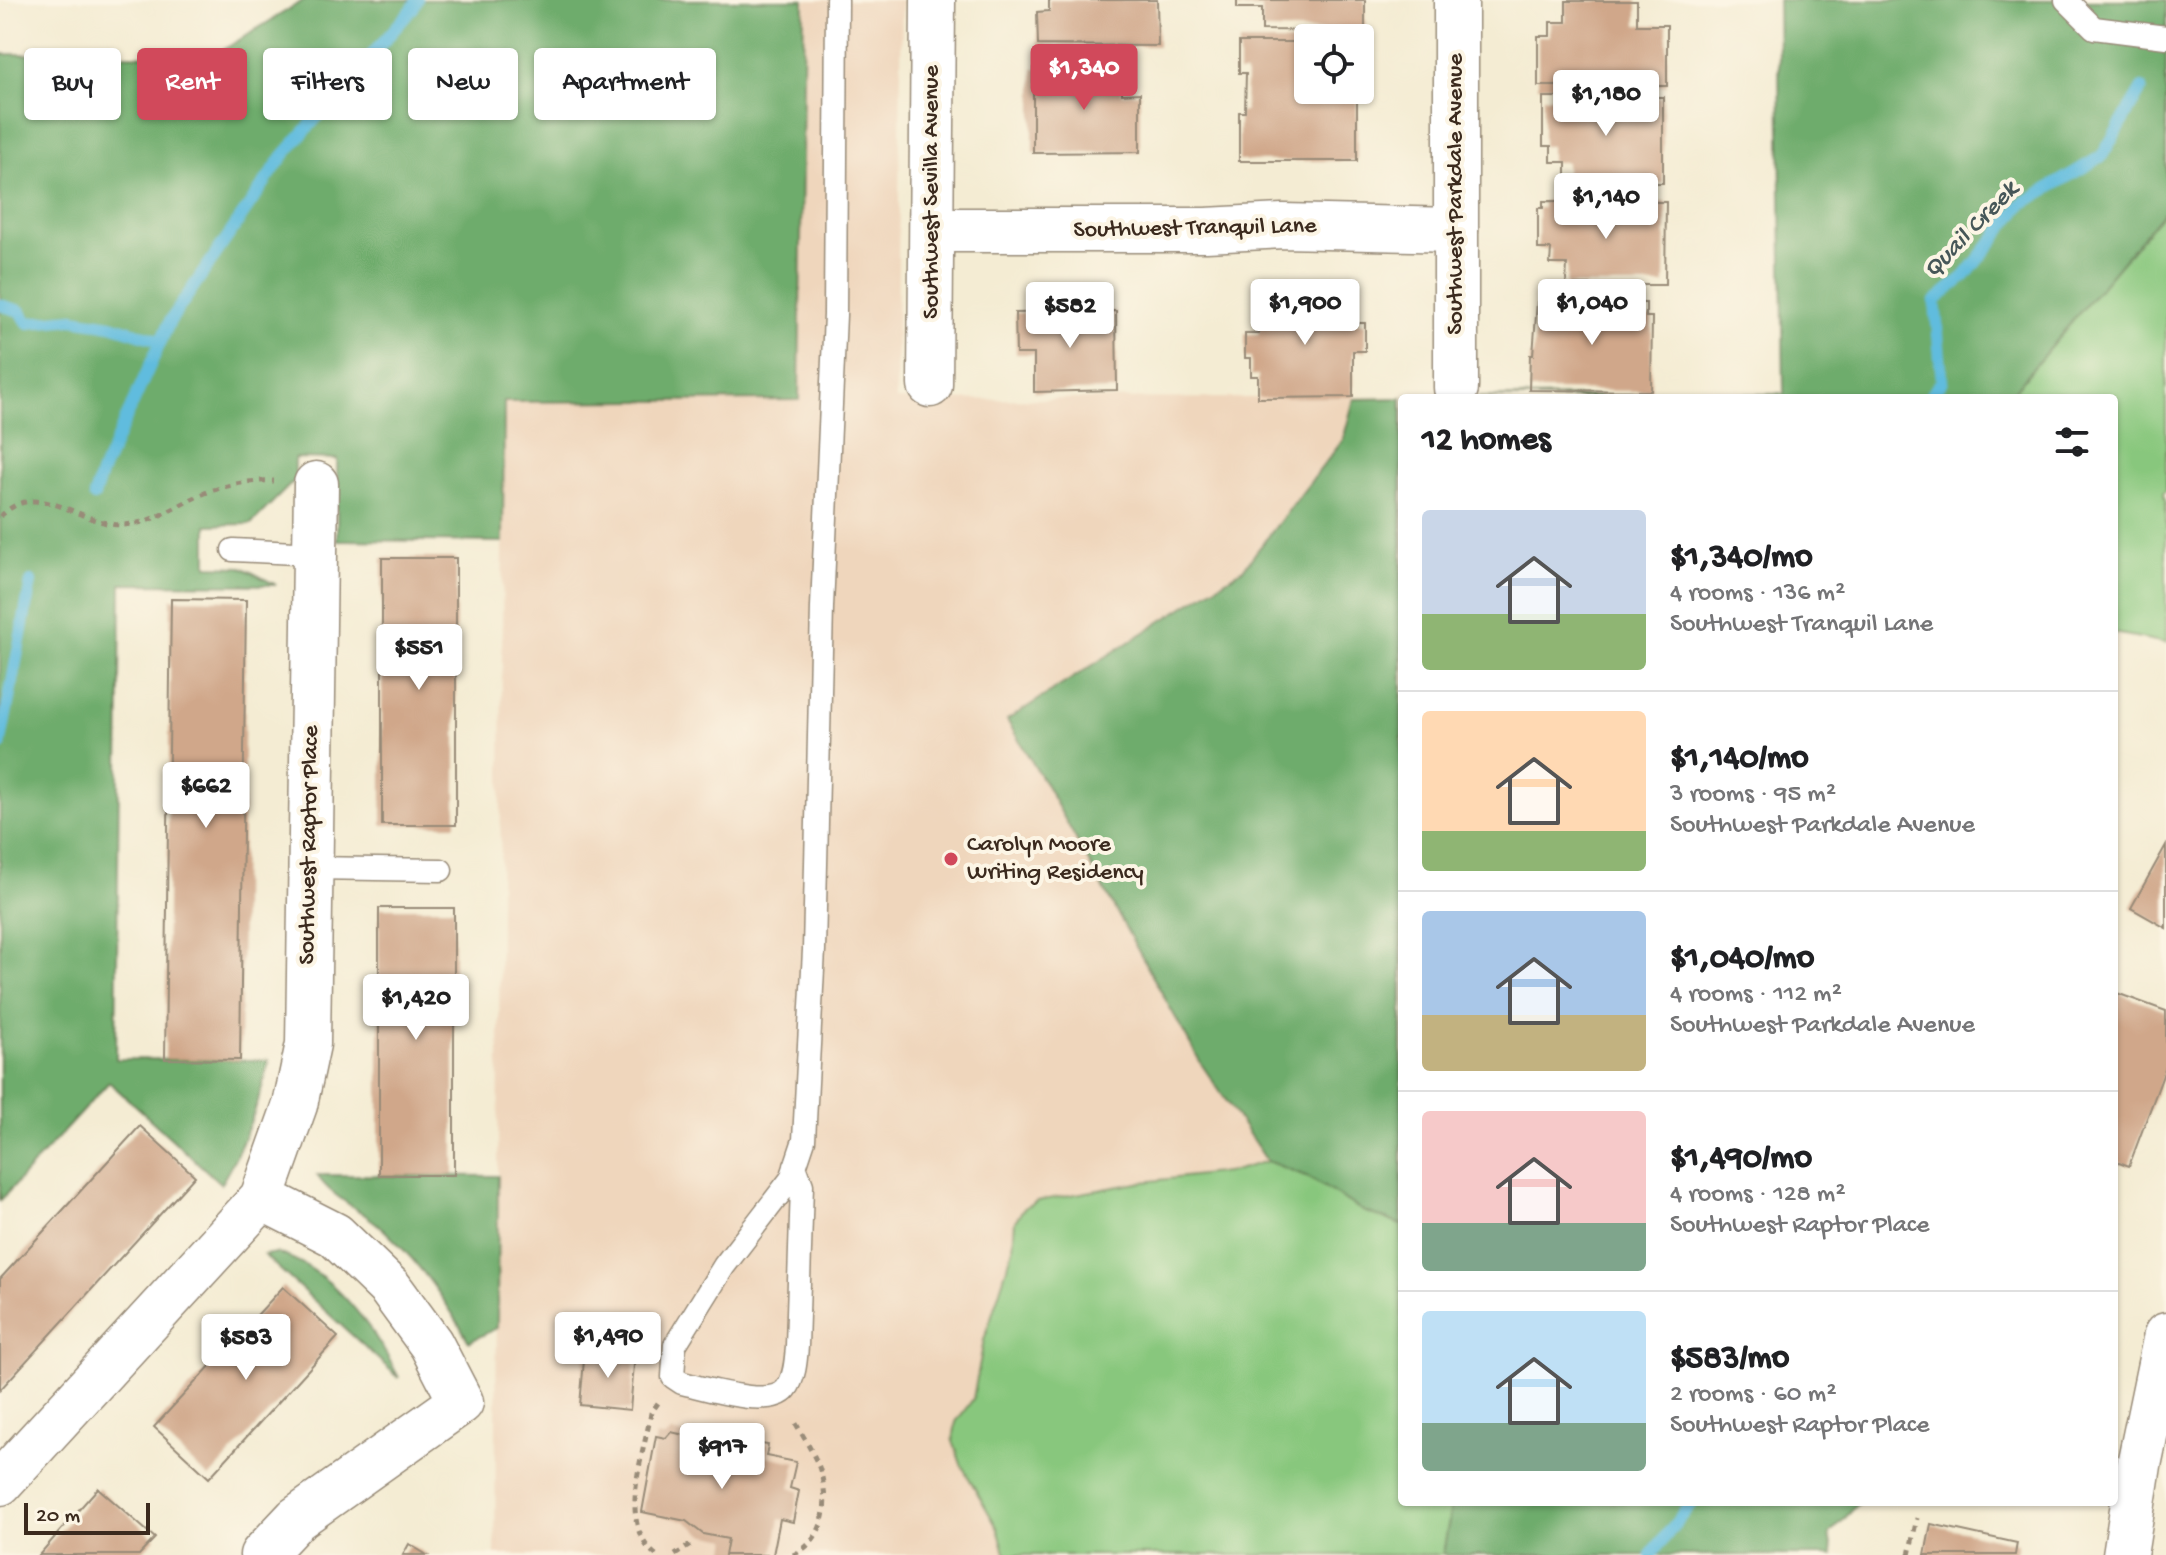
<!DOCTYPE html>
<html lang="en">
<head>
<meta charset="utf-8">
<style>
  body { margin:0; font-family:"Gochi Hand",sans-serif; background:#f2f2f2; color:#202124; height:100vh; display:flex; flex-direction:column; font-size:30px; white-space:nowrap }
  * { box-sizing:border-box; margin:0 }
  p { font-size:26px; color:#757577 }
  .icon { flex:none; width:44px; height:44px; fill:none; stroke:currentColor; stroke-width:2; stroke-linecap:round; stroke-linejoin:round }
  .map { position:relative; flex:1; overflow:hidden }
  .details { position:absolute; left:1398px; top:394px; width:720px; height:1112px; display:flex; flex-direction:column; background:#fff; border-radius:8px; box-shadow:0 2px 6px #0004 }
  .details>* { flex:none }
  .hud { position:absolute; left:24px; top:48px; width:760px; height:72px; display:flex; gap:16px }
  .tools { position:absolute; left:1294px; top:24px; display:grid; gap:16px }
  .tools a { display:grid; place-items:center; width:80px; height:80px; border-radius:8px; background:#fff; box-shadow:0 2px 6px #0004; font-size:40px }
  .scale { position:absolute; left:24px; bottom:20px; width:126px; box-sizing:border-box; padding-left:8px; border:4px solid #3b2a1e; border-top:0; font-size:22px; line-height:28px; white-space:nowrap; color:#3b2a1e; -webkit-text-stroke:6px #fcf5e5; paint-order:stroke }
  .price { position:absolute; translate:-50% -68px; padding:0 18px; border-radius:8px; background:#fff; color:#222; font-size:26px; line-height:52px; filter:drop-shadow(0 2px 4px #0008) }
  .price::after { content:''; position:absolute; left:50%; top:48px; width:24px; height:18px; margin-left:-12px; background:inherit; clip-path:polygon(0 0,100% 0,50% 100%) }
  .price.on { background:#d1495b; color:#fff }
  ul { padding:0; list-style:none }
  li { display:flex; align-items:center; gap:24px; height:200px; padding:0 24px }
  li+li { border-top:2px solid #e0e0e0 }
  li span { display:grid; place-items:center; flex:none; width:224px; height:160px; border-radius:8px; color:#555 }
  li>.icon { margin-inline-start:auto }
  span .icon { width:96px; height:96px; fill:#fffc; stroke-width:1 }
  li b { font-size:34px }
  h2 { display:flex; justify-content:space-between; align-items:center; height:96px; padding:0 24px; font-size:34px }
  .chip { padding:0 28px; border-radius:8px; background:#fff; box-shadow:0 2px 6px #0004; font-size:28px; line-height:72px }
  .chip.on { background:#d1495b; color:#fff }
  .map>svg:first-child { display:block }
</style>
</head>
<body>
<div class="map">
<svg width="2166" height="1555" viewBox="0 0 2166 1555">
  <rect width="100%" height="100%" fill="#fcf5e5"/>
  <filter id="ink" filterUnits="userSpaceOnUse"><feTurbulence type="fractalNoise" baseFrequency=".0125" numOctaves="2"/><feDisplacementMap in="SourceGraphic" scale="16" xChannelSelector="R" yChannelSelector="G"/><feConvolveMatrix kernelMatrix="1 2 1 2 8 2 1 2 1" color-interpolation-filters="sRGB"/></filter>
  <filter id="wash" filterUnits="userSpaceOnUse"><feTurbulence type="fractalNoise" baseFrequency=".006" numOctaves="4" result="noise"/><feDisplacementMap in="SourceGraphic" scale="32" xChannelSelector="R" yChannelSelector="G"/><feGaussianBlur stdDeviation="1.8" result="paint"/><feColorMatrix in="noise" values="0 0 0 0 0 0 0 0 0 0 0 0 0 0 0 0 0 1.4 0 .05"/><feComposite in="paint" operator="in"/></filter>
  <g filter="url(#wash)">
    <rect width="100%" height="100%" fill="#f4ecd3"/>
    <path fill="#efd6bc" d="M803,0H902L896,400L1785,395V398H1402V1502H1774V1555H495L504,402L799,400Z"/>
    <g fill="#88c77d" stroke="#62784e" stroke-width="2">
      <path d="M2166,209V490L2163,494L2166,503V643L2114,633V398H2008Z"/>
      <path d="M1267,1161L1306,1176L1363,1211L1402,1225V1502H1452L1443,1555H1006L998,1529L961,1464L953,1441L956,1422L973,1399L984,1340L1013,1249L1015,1221L1025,1207L1037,1201L1143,1182L1234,1171Z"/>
    </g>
    <g fill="#6eac6c" stroke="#546b45" stroke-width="2">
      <path d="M304,0H804L799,400L504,402L503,542L337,540V459L295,458V480L251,524L207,525V566L242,567L276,585L121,584L116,1059L269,1060C259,1105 244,1144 221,1184L109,1082L0,1201V54L213,56Z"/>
      <path d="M1778,0H2166V209L2008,398H1440L1784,394Z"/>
      <path d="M1402,398V1225L1363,1211L1306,1176L1267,1161L1202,1065L1047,787L1007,720L1243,569L1343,440L1354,399Z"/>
      <path d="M317,1175L498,1176L497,1328L469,1342C446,1300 419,1262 383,1229C363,1210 332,1199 317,1175Z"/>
      <path d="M276,1253C332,1268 374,1328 399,1378L264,1255Z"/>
      <path d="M1452,1502H1860L1829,1535L1833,1555H1443Z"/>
    </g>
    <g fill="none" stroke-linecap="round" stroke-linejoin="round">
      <g stroke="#60bcde" stroke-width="12">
        <path d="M0,305L20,311L28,323L73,319L111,325L161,341"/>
        <path d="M1928,398L1942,381L1935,301L1965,276L2022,204L2102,156L2142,88"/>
        <path d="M94,496L101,474L170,321L283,156L413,8L417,0"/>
        <path d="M0,746L31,582"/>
        <path d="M1651,1555L1692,1502"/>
      </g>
    </g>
    <g id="blocks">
      <g fill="#d0a78a">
        <path d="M1049,0H1157L1158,46L1038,45L1037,12L1049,11Z"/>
        <path d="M1237,0H1365V31L1262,30V8H1237Z"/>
        <path d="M1566,1H1637V25H1667V86H1538V36H1550V22H1566Z"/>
        <path d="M1239,42H1308V90H1357V161H1239V112H1245L1246,73H1239Z"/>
        <path d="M1033,68L1122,69V94L1140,93V152L1033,153Z"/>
        <path d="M1543,97H1663V183H1566V162H1551V146H1543Z"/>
        <path d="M1543,201L1666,202L1665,285H1566L1567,264H1550L1551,249H1538V208H1543Z"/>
        <path d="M1259,297H1354L1355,323H1365V351H1353V397L1258,398V376H1251V358H1245V334H1259Z"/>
        <path d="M1537,302L1646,303V317H1652L1651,391L1529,390L1530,355H1533Z"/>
        <path d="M1116,311L1117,390L1034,392V354H1016L1015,313Z"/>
        <rect x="382" y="558" width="74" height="267"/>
        <path d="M171,599L246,600L240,1060L165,1059Z"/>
        <path d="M2166,845V928L2131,908Z"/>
        <rect x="379" y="908" width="75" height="267"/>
        <path d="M2114,992L2166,1011V1067L2129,1166L2114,1160Z"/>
        <path d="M140,1126L195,1176L0,1390V1279Z"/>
        <path d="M283,1287L338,1337L209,1478L154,1427Z"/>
        <path d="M585,1349L635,1354L630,1410L580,1405Z"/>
        <path d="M671,1432L689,1436L694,1442L739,1450L741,1441L768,1445L766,1456L796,1462L790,1488L799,1491L793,1522L780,1519L773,1555H725L728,1539L703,1534L686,1521L642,1512L656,1436L666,1438Z"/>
        <path d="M98,1488L155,1538L139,1555H39Z"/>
        <path d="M1931,1524L2017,1543L2015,1555H1925Z"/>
        <path d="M409,1544L427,1555H403Z"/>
      </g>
    </g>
  </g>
  <g filter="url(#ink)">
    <use href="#blocks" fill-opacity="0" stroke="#988b78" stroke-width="2"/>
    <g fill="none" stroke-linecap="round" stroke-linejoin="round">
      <defs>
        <g id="lane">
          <path d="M2066,0L2094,28L2166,37"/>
          <path d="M233,550L315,554"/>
          <path d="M310,868L441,870"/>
          <path d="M795,1166L802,1185L797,1346C796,1359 795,1378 786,1389C770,1409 705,1388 682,1383L673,1377L675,1345L724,1266L791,1179L804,1140L814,950L822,607L835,315L837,0"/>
        </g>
        <g id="street">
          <path d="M933,230H1206L1283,226L1456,230"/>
          <path d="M930,385L933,0"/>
          <path d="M1456,388V0"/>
          <path d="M262,1198L335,1235L390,1288L431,1344L461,1402L296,1519L262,1555"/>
          <path d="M0,1483L262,1198L295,1105L308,1044L316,484"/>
          <path d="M2125,1555L2139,1465L2166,1335"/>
        </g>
      </defs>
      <use href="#lane" stroke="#988b78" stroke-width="25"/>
      <use href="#street" stroke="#988b78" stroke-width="47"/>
      <g stroke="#988b78" stroke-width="5" stroke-dasharray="6 6" stroke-linecap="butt">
        <path d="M0,516C6,512 13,505 21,503C54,493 88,525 122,525C156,524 178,503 208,492C230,484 251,480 274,481"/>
        <path d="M656,1555C616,1524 644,1455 651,1413L658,1403"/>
        <path d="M675,1555L695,1542"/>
        <path d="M793,1555C827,1539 830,1500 819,1467C813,1452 803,1436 795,1422"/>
        <path d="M1909,1555L1917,1518"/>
      </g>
      <use href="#lane" stroke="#fff" stroke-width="22"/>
      <use href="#street" stroke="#fff" stroke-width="44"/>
    </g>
  </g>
  <circle fill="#d1495b" stroke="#fcf5e5" stroke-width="3" cx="951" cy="859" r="8"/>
  <g text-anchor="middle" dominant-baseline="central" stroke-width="8" stroke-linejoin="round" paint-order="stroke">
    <g font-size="24" fill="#3b2a1e" stroke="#fcf5e5">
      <text transform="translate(932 192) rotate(-90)">Southwest Sevilla Avenue</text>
      <text transform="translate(1456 194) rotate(-90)">Southwest Parkdale Avenue</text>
      <text transform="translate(1195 229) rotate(-1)">Southwest Tranquil Lane</text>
      <text transform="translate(310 845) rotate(-89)">Southwest Raptor Place</text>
    </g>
    <g font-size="24" fill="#3b2a1e" stroke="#fcf5e5" text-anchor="start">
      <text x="967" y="845">Carolyn Moore<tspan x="967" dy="28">Writing Residency</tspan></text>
    </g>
    <g font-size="26" font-style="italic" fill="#465658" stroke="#fcf5e5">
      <text transform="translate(1972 231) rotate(-46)">Quail Creek</text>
    </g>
  </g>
</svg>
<div class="tools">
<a><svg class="icon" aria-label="locate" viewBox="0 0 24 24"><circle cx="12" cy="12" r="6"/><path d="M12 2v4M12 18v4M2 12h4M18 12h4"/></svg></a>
</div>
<div class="scale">20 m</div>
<b class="price on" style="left:1084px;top:112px">$1,340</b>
<b class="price" style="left:1606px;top:138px">$1,180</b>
<b class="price" style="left:1606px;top:241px">$1,140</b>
<b class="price" style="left:1305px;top:347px">$1,900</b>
<b class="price" style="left:1592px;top:347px">$1,040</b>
<b class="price" style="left:1070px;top:350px">$582</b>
<b class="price" style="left:419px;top:692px">$551</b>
<b class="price" style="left:206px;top:830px">$662</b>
<b class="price" style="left:416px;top:1042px">$1,420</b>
<b class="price" style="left:608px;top:1380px">$1,490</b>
<b class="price" style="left:246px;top:1382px">$583</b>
<b class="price" style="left:722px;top:1491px">$917</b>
<div class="hud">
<a class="chip">Buy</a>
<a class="chip on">Rent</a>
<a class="chip">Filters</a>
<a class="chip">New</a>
<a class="chip">Apartment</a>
</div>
<section class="details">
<h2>12 homes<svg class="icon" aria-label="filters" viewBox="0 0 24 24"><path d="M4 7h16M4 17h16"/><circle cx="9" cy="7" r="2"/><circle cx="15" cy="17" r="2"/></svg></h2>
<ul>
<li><span style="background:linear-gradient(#c9d6e8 65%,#8fb573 0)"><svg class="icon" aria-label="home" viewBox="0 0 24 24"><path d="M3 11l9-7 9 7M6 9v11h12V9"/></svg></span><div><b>$1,340/mo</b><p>4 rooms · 136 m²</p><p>Southwest Tranquil Lane</p></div></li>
<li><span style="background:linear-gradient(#ffd9b3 75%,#8fb573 0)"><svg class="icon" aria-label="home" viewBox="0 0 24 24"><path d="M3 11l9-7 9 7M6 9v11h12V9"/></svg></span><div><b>$1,140/mo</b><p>3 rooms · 95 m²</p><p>Southwest Parkdale Avenue</p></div></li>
<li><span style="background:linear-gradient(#a9c7e8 65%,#c2b280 0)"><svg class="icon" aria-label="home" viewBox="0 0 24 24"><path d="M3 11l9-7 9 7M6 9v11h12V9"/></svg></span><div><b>$1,040/mo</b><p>4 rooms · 112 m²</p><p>Southwest Parkdale Avenue</p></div></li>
<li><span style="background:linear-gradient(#f6c9c9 70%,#7fa58c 0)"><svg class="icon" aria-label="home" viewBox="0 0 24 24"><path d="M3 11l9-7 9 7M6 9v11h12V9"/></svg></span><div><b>$1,490/mo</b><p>4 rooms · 128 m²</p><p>Southwest Raptor Place</p></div></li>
<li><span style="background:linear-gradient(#bfe0f5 70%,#7fa58c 0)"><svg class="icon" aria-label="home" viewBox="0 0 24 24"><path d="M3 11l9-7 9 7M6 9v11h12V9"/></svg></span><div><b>$583/mo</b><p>2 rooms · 60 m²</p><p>Southwest Raptor Place</p></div></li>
</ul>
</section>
</div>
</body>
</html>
